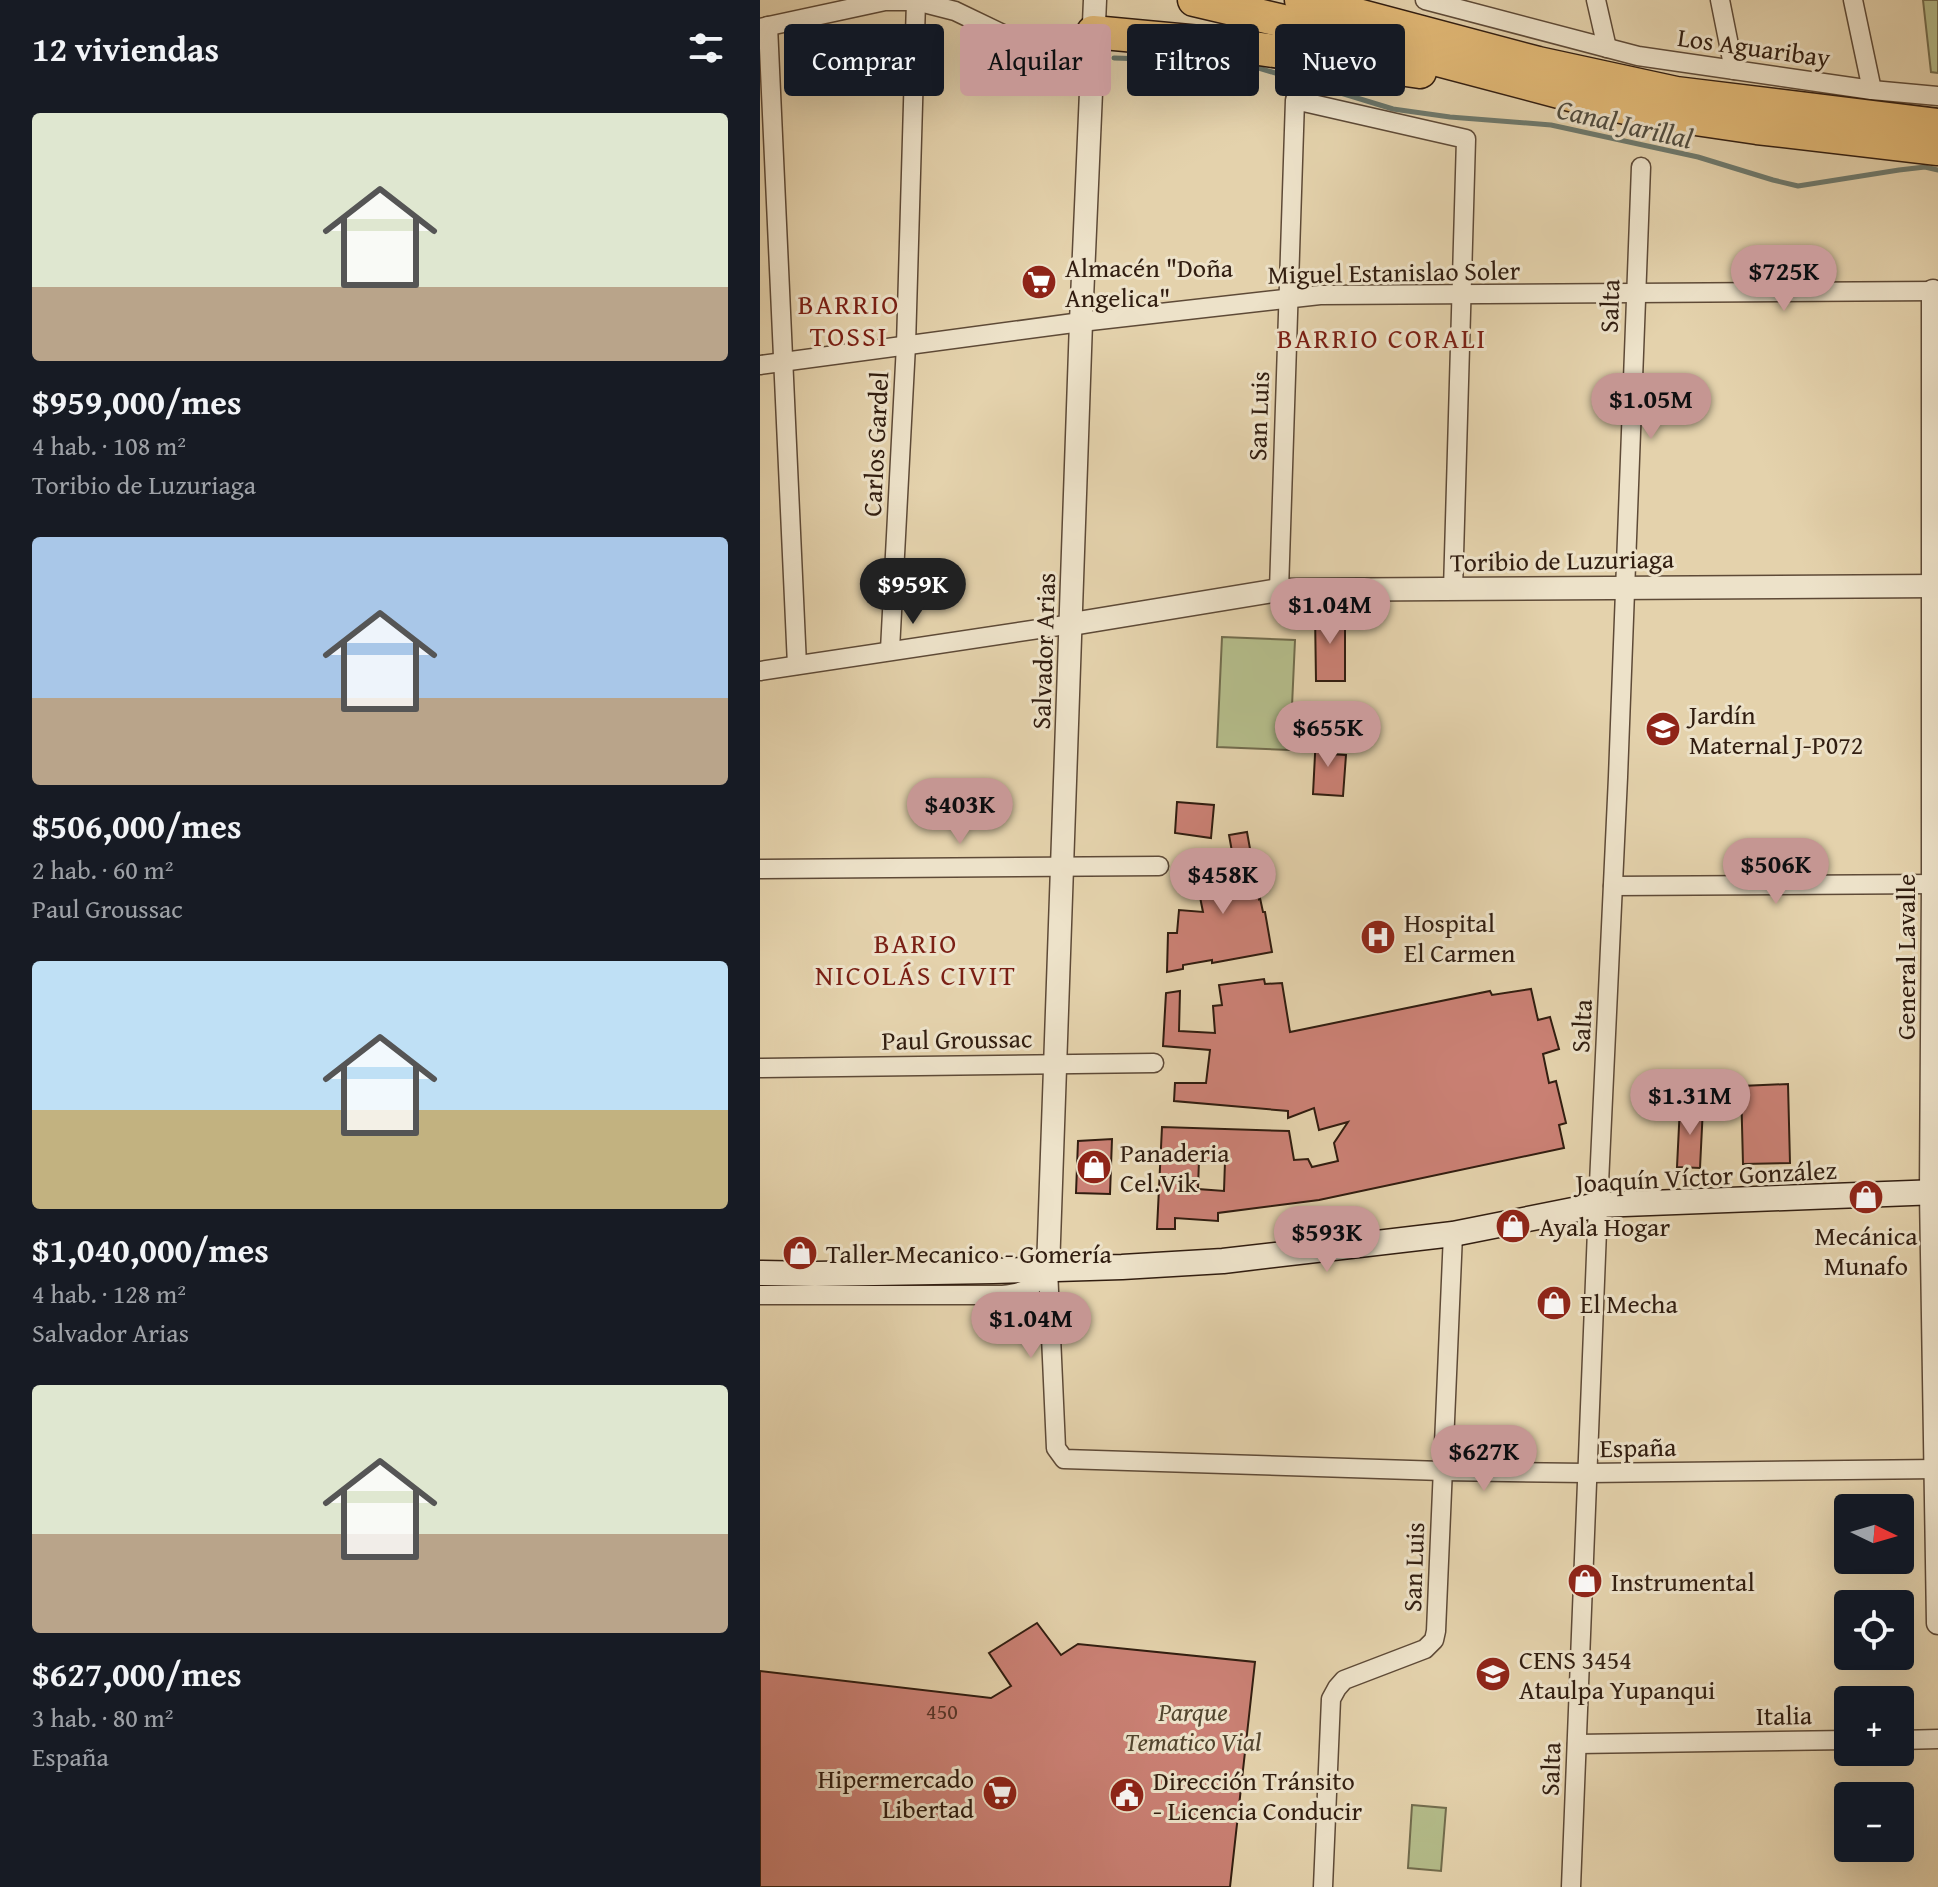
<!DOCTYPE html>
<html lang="es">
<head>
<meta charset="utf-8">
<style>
  body { margin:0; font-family:"Gentium Book Plus",serif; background:#20242c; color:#f1f3f6; height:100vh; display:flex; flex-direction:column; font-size:30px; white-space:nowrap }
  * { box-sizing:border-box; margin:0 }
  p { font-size:26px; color:#9ea1a6 }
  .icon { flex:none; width:44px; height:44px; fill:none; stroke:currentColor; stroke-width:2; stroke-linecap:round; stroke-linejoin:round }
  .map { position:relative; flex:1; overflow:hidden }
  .panel { display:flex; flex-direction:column; background:#171b24; width:760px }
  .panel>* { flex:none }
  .top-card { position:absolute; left:24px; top:24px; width:760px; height:72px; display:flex; gap:16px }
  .needle { width:52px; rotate:95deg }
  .controls { position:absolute; left:1074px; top:1494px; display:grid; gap:16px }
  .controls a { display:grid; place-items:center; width:80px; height:80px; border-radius:8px; background:#171b24; box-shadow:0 8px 32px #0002; font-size:40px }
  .price { position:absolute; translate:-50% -68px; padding:0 18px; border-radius:28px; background:#c59692; color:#111; font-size:26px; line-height:52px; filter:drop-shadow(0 2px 4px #0008) }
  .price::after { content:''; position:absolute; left:50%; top:48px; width:24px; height:18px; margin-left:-12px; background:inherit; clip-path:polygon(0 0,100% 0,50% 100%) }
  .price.on { background:#222; color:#fff }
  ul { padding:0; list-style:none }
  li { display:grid; align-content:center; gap:16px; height:424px; padding:0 32px }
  li span { display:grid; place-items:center; height:248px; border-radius:8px; color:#555 }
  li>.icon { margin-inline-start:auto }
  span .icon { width:144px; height:144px; fill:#fffc; stroke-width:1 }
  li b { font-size:34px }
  h2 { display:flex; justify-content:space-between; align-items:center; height:96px; padding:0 32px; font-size:34px }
  .pill { padding:0 28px; border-radius:8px; background:#171b24; box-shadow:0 8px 32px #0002; font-size:28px; line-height:72px }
  .pill.on { background:#c59692; color:#111 }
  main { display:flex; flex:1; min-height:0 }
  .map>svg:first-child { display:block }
</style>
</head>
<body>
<main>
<section class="panel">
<h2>12 viviendas<svg class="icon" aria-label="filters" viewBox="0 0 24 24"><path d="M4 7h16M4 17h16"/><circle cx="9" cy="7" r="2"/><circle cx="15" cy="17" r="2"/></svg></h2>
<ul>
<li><span style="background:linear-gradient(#dfe7d0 70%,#b9a48a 0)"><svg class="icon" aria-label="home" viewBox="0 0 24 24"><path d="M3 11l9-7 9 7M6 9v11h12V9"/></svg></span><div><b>$959,000/mes</b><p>4 hab. · 108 m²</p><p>Toribio de Luzuriaga</p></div></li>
<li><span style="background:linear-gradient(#a9c7e8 65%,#b9a48a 0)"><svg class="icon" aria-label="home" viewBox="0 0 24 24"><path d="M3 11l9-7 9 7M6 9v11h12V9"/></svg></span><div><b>$506,000/mes</b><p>2 hab. · 60 m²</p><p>Paul Groussac</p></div></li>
<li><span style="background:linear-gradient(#bfe0f5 60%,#c2b280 0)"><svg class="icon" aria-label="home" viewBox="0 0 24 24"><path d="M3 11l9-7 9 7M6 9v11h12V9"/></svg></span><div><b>$1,040,000/mes</b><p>4 hab. · 128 m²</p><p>Salvador Arias</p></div></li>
<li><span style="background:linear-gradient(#dfe7d0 60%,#b9a48a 0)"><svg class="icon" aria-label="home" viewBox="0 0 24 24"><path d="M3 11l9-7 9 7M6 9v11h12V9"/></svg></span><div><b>$627,000/mes</b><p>3 hab. · 80 m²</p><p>España</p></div></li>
</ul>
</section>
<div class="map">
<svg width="1178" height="1887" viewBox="0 0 1178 1887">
  <rect width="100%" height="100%" fill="#e4d2ac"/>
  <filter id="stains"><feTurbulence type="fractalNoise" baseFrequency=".0025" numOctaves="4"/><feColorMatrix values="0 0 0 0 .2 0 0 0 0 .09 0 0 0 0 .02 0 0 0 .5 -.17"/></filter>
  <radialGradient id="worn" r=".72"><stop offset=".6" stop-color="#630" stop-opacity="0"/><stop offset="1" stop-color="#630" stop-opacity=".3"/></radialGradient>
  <g fill="#b4bc8a" stroke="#726c4d" stroke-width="2">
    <path d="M1163,0H1178V73L1171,72Z"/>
    <path d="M462,637L535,640L530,750L457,747Z"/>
    <path d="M652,1805L686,1808L681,1871L648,1868Z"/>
  </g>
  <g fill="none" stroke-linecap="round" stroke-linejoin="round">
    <path stroke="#6d796d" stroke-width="5" d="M354,58L479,62L633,109L690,117L791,125L938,157L1013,180L1038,186L1139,170L1165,167L1178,170"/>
  </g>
  <g fill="#cb8175" stroke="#311d10" stroke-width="2" fill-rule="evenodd">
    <path d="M555,612H585V681H556Z"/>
    <path d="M556,735L571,736L570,754L586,755L583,796L553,794Z"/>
    <path d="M417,802L454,805L451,838L415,833Z"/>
    <path d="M487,832L499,899L500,898L503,912H505L512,952L452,963V960L423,965V969L407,972L408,933H417L419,910L443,912L438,887L443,886L441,874L475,868L469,835Z"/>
    <path d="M504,979L505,984L522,983L530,1032L730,991L732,995L771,989L778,1020L790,1017L799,1049L783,1054L789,1083L796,1081L806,1123L799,1125L804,1148L559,1200L458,1213V1221L415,1218V1229H397L402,1127L529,1131L534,1160L548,1159L552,1167L578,1161L574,1143L588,1122L559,1130L554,1108L528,1118V1111L414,1101L415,1083H446L450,1050L403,1046L406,993L420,991L419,1031L455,1033L453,1006L462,1005L459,985ZM439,1160L465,1161L464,1191L438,1189Z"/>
    <path d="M1028,1084L1030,1163L983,1164L981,1086Z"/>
    <path d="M920,1106L943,1107L940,1168L917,1167Z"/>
    <path d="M352,1139L350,1194L316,1193L318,1141Z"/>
    <path d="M277,1623L301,1655L318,1644L495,1662L470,1887H0V1671L231,1698L251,1686L229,1653Z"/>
  </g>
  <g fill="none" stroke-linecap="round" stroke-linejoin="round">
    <defs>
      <g id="minor">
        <path d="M665,0L878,56L1112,90L1178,96"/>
        <path d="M836,0L847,48"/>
        <path d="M960,0L974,70"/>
        <path d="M1093,0L1112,90"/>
        <path d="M8,26L37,665"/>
        <path d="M0,28L125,1H156L195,11L332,77"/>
        <path d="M0,365L321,322L560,295L1178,291"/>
        <path d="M519,590L535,100L706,139L693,590"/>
        <path d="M130,650L146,345L156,1"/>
        <path d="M0,671L312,624"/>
        <path d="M0,869L399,866"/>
        <path d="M853,886L1178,884"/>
        <path d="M0,1068L394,1063"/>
        <path d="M288,1269L296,1448L304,1459L682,1471L827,1473L1178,1469"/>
        <path d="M0,1295H243C267,1292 273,1288 288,1269"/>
        <path d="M1140,1740L1178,1739"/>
        <path d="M817,1744L1088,1740"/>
        <path d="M563,1887L571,1699L577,1688L584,1680L665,1649L674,1640L676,1631L693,1234"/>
        <path d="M811,1887L838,1205L858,777L881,167"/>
      </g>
      <g id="tertiary">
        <path d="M1173,291V884L1171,1193L1178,1623"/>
        <path d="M312,624L519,590L1178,586"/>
        <path d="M288,1269L321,322L335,0"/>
      </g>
      <path id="secondary" d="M0,1273L55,1274L233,1271L362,1267L463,1261L693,1234L838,1205L1178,1192"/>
      <g id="motorway">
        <path d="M434,0L591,37L818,97L874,110L997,128L1178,149"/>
        <path d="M541,0L778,63L916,93L1178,125"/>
        <path d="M333,32L472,45L660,72"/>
      </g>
    </defs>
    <use href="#minor" stroke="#5e4a37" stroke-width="21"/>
    <use href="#tertiary" stroke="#5e4a37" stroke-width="25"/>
    <use href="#secondary" stroke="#311d10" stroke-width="27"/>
    <use href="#motorway" stroke="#311d10" stroke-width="35"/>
    <use href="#minor" stroke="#ede2c9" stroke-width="18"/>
    <use href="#tertiary" stroke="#ede2c9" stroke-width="22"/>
    <use href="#secondary" stroke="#ede2c9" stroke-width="24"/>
    <use href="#motorway" stroke="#e2b976" stroke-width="32"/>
  </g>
  <defs>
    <symbol id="supermarket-disc" viewBox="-11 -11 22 22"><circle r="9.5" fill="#8f2418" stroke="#ede2c9"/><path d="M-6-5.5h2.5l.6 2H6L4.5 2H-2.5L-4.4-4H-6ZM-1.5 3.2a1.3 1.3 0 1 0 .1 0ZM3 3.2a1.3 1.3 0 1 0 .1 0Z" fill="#fff"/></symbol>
    <symbol id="school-disc" viewBox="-11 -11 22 22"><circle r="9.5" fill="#8f2418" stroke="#ede2c9"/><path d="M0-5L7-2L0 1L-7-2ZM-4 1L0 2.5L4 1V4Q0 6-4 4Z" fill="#fff"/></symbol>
    <symbol id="hospital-disc" viewBox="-11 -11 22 22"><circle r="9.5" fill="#8f2418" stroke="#ede2c9"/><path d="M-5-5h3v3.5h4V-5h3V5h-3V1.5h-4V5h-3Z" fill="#fff"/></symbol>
    <symbol id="shop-disc" viewBox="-11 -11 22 22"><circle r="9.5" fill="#8f2418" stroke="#ede2c9"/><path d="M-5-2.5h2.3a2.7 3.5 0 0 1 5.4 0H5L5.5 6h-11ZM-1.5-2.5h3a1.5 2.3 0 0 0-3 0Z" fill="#fff"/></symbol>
    <symbol id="civic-disc" viewBox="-11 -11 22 22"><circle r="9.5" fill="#8f2418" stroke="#ede2c9"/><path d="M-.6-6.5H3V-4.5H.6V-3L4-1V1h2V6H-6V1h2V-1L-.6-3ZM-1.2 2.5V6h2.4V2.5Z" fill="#fff"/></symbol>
  </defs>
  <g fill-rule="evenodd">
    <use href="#supermarket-disc" x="259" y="262" width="40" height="40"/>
    <use href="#school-disc" x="883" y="709" width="40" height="40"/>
    <use href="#hospital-disc" x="598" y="917" width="40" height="40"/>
    <use href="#shop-disc" x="314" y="1147" width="40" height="40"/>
    <use href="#shop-disc" x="1086" y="1177" width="40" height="40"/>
    <use href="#shop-disc" x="733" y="1206" width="40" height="40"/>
    <use href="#shop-disc" x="20" y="1233" width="40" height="40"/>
    <use href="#shop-disc" x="774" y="1283" width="40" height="40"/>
    <use href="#shop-disc" x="805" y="1561" width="40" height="40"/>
    <use href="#school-disc" x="713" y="1654" width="40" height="40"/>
    <use href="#supermarket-disc" x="220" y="1773" width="40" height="40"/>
    <use href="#civic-disc" x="347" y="1775" width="40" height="40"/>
  </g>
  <g text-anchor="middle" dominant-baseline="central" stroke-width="6" stroke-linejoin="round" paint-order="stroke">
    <g font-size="22" fill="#583629">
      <text x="182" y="1711">450</text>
    </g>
    <g font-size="26" fill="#311d10" stroke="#ede2c9">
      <text transform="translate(994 47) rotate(8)">Los Aguaribay</text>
      <text transform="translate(634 272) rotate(-1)">Miguel Estanislao Soler</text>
      <text transform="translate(849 306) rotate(-88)">Salta</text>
      <text transform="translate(498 416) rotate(-88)">San Luis</text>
      <text transform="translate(115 444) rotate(-87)">Carlos Gardel</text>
      <text transform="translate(802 560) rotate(-1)">Toribio de Luzuriaga</text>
      <text transform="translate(283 651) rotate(-88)">Salvador Arias</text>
      <text transform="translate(1145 957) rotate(-90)">General Lavalle</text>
      <text transform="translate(821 1026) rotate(-87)">Salta</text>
      <text transform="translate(197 1039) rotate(-1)">Paul Groussac</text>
      <text transform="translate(946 1176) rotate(-3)">Joaquín Víctor González</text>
      <text transform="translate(878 1447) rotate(-1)">España</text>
      <text transform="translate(653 1567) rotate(-88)">San Luis</text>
      <text transform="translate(1024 1715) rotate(-1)">Italia</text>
      <text transform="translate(790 1769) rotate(-88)">Salta</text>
    </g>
    <g font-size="26" fill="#311d10" stroke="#ede2c9" text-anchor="start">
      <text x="305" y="267">Almacén "Doña<tspan x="305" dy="30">Angelica"</tspan></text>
      <text x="929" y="714">Jardín<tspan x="929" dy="30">Maternal J-P072</tspan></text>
      <text x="644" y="922">Hospital<tspan x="644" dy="30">El Carmen</tspan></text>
      <text x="360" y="1152">Panaderia<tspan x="360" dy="30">Cel.Vik</tspan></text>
      <text x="779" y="1226">Ayala Hogar</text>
      <text x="1106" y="1235" text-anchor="middle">Mecánica<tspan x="1106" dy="30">Munafo</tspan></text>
      <text x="66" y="1253">Taller Mecanico - Gomería</text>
      <text x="820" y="1303">El Mecha</text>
      <text x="851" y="1581">Instrumental</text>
      <text x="759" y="1659">CENS 3454<tspan x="759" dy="30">Ataulpa Yupanqui</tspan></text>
      <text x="214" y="1778" text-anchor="end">Hipermercado<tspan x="214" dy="30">Libertad</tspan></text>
      <text x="393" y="1780">Dirección Tránsito<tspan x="393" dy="30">- Licencia Conducir</tspan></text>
    </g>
    <g font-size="26" font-style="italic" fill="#52452e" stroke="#ede2c9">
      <text x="433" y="1711">Parque<tspan x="433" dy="30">Tematico Vial</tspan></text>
    </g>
    <g font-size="28" font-style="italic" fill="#4f4b3e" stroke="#ede2c9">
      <text transform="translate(865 123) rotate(13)">Canal Jarillal</text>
    </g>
    <g font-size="28" letter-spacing="2" fill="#7a1f14" stroke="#ede2c9">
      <text x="89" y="303">BARRIO<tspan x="89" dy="32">TOSSI</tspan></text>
      <text x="622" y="337">BARRIO CORALI</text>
      <text x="156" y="942">BARIO<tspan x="156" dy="32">NICOLÁS CIVIT</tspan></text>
    </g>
  </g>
  <rect width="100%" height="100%" filter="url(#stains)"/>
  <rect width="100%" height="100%" fill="url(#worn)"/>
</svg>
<div class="controls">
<a><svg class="needle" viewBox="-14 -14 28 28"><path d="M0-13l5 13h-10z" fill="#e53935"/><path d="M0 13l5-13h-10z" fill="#9ea1a6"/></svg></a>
<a><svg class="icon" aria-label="locate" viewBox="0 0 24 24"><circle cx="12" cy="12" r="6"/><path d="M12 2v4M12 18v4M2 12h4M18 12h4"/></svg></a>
<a>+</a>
<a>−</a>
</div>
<b class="price" style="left:1024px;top:313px">$725K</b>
<b class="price" style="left:891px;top:441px">$1.05M</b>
<b class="price on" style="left:153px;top:626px">$959K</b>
<b class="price" style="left:570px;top:646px">$1.04M</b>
<b class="price" style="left:568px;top:769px">$655K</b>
<b class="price" style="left:200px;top:846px">$403K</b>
<b class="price" style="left:1016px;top:906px">$506K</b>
<b class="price" style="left:463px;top:916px">$458K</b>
<b class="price" style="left:930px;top:1137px">$1.31M</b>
<b class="price" style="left:567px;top:1274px">$593K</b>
<b class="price" style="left:271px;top:1360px">$1.04M</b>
<b class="price" style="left:724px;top:1493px">$627K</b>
<div class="top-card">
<a class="pill">Comprar</a>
<a class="pill on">Alquilar</a>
<a class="pill">Filtros</a>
<a class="pill">Nuevo</a>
</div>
</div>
</main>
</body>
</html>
